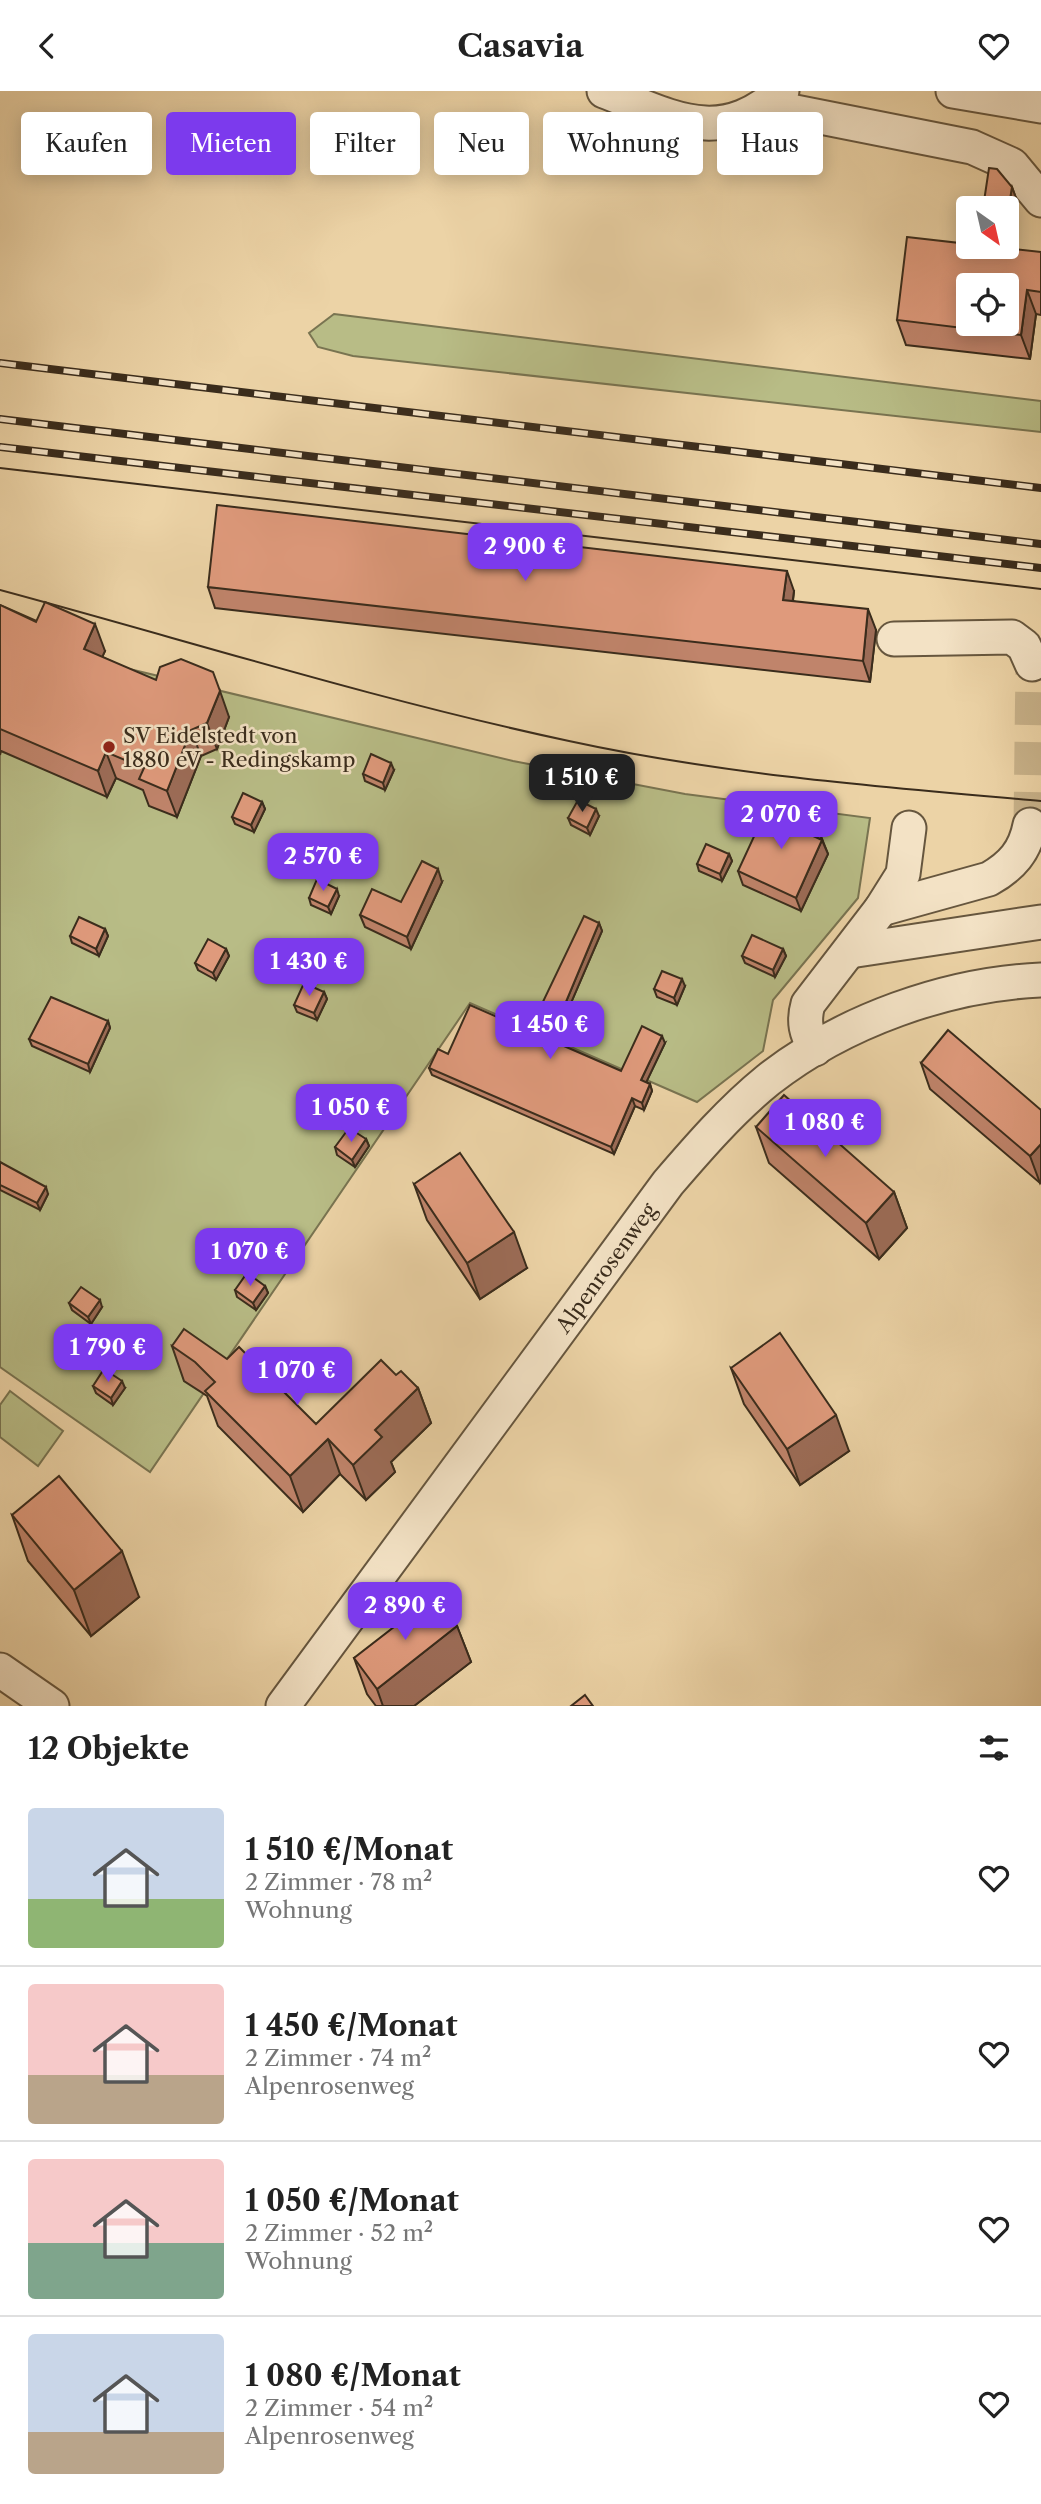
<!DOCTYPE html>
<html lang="de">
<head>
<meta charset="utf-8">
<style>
  body { margin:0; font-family:"Libre Caslon Text",serif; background:#f6f6f6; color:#222; height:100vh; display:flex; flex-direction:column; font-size:26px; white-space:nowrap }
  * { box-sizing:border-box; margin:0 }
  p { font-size:23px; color:#767676 }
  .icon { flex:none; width:38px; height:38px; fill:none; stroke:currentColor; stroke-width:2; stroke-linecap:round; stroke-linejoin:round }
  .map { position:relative; height:1615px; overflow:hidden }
  .sheet { display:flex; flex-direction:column; background:#fff; flex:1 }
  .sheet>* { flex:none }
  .top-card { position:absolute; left:21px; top:21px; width:999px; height:63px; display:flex; gap:14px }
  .needle { width:46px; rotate:146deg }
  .tools { position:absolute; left:956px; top:105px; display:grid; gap:14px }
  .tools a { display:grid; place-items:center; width:63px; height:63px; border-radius:7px; background:#fff; box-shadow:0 4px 18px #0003; font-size:35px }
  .price { position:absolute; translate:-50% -60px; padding:0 16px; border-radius:14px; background:#7c3aed; color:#fff; font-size:23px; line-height:46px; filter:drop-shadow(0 2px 4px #0008) }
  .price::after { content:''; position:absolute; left:50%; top:42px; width:21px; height:16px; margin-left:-10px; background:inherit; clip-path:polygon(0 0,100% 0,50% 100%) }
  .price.on { background:#222; color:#fff }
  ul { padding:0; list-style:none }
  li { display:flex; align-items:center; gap:21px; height:175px; padding:0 28px }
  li+li { border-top:2px solid #e0e0e0 }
  li span { display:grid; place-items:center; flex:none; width:196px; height:140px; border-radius:7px; color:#555 }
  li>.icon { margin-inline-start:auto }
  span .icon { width:84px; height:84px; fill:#fffc; stroke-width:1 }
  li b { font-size:30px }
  h2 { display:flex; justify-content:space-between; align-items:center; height:84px; padding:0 28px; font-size:30px }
  .chip { padding:0 24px; border-radius:7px; background:#fff; box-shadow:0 4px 18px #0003; font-size:24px; line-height:63px }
  .chip.on { background:#7c3aed; color:#fff }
  header { display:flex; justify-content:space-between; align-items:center; height:91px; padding:0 28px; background:#fff; font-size:32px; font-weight:700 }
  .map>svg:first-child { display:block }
</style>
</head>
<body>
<header><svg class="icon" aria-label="back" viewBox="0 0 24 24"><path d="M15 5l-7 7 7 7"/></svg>Casavia<svg class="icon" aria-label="heart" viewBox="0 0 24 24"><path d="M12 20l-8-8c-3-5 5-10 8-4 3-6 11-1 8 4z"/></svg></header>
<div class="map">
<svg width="1041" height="1615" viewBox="0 0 1041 1615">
  <rect width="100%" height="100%" fill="#ecd3a6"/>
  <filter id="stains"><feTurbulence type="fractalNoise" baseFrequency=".00286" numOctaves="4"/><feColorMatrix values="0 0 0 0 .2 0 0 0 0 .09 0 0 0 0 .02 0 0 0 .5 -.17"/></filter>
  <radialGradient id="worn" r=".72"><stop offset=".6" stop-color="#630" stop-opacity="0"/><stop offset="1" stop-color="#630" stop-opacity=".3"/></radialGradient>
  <g fill="#b8bc86" stroke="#797451" stroke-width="2">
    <path d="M334,223L1041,310V341L353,265L318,256L309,242Z"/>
    <path d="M0,547L513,670L685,703L870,727L858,807L773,909L763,960L697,1011L470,912L150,1381L0,1276Z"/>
    <path d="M10,1300L63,1340L38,1375L0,1346V1314Z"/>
  </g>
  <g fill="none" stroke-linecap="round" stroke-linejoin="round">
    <path stroke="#c8b28a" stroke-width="33" stroke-dasharray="33 17" stroke-linecap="butt" d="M1030,734L1032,573"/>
    <defs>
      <g id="minor">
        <path d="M604,0C672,26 719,57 782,0"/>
        <path d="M953,0L1041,15"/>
        <path d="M765,15L972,56L1012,74L1041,109"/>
        <path d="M894,548L1012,546L1024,555L1032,573"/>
        <path d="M881,818L989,788C1012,775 1025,760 1030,734"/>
        <path d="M850,860L1041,831"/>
        <path d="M815,958C806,942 803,931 808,913L881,818L903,783L909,737"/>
        <path d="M0,1579L52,1615"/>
        <path d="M283,1615L668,1092C699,1056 731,1019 768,989C843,930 947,893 1041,889"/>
      </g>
    </defs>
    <use href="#minor" stroke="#66563e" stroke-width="37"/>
    <use href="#minor" stroke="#f3e2c5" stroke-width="33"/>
    <g stroke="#3a2c1c" stroke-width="2">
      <path d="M0,377L1041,498"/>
      <path d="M0,499C189,550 377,609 569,650C725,684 883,696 1041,710"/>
    </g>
    <defs>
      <g id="rail">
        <path d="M0,272L1041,397"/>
        <path d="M0,328L1041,453"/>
        <path d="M0,356L1041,477"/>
      </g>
    </defs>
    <use href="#rail" stroke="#3a2c1c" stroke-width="8"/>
    <use href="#rail" stroke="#f3e2c5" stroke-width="5" stroke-dasharray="16" stroke-linecap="butt"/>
  </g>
  <g fill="#c0846b" stroke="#3a2c1c" stroke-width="2">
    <path d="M1012,96L1017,110L1013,135L1006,134V117Z"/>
    <path d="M1041,161V224L1036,223L1030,268L906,254L897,229Z"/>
    <path d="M208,496L794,500L793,510L876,539L870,591L215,517Z"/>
    <path d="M0,514L105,560L102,566L229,626L217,658L201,665L177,726L149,715L143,699L116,687L107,706L1,660L0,664Z"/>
    <path d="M394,679L385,699L365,690L363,683Z"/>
    <path d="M262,711L265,718L254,741L235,733L232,726Z"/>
    <path d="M599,725L590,744L571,734L568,727Z"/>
    <path d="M817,735L828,763L801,820L743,794L738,780Z"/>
    <path d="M729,763L732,770L722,790L699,780L697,773Z"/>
    <path d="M442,791L411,858L365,836L360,824L401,811Z"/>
    <path d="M339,805L331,823L311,814L309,807Z"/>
    <path d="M599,832L602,840L554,951L621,980L665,952L646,991L650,993L652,1000L644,1019L635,1015L614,1063L432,984L429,977L448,963L529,940Z"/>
    <path d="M105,838L108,845L99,865L72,852L70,845Z"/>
    <path d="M226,858L229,865L216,889L198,879L195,872Z"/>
    <path d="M783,858L786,865L775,886L745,872L742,865Z"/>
    <path d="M685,895L677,914L657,906L654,898Z"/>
    <path d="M324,901L327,908L317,929L297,921L294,914Z"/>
    <path d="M108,930L110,937L90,981L32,955L29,948Z"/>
    <path d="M921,972L1041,1019V1090L1040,1092L930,998Z"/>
    <path d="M756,1036L894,1101L907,1137L879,1168L769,1072Z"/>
    <path d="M366,1048L369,1055L355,1076L337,1064L335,1056Z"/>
    <path d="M0,1071L48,1103L40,1119L0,1099Z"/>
    <path d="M414,1093L527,1177L480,1208L427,1129Z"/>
    <path d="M265,1195L268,1202L256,1219L237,1206L235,1199Z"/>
    <path d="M69,1212L102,1216L91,1233L72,1219Z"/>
    <path d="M172,1255L316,1333L396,1284L418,1297L431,1332L391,1371L395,1381L366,1409L340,1383L303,1421L218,1335L207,1305L184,1290Z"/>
    <path d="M731,1277L849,1360L800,1394L744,1313Z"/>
    <path d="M93,1295L125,1297L113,1314L96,1302Z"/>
    <path d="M12,1424L139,1506L91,1545L28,1470Z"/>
    <path d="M457,1535L471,1571L414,1615H376L367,1603L354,1567Z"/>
  </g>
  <g fill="#9c6c57" stroke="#3a2c1c" stroke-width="2">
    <path d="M1012,96L1017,110L1013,135L1008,121Z"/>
    <path d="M1027,199L1036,223L1030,268L1021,244Z"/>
    <path d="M787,480L794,500L790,530L783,509Z"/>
    <path d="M868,518L876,539L870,591L863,570Z"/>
    <path d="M95,533L105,560L94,584L84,558Z"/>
    <path d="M220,600L229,626L217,658L207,632Z"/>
    <path d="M191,639L201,665L177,726L167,700Z"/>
    <path d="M106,661L116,687L107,706L98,680Z"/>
    <path d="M391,672L394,679L385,699L383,692Z"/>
    <path d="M262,711L265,718L254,741L251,734Z"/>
    <path d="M596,718L599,725L590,744L587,737Z"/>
    <path d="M817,735L822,749L813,745Z"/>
    <path d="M822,749L828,763L801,820L796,807Z"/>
    <path d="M729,763L732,770L722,790L720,783Z"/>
    <path d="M438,778L442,791L411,858L407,846Z"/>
    <path d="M337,798L339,805L331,823L328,816Z"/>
    <path d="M599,832L602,840L552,956L550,949Z"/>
    <path d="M105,838L108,845L99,865L96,858Z"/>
    <path d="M226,858L229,865L216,889L213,882Z"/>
    <path d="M783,858L786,865L775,886L773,879Z"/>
    <path d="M682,888L685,895L677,914L674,907Z"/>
    <path d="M324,901L327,908L317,929L314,922Z"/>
    <path d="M108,930L110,937L90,981L88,973Z"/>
    <path d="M662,945L665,952L644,996L641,989Z"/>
    <path d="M650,993L652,1000L644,1019L642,1012Z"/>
    <path d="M632,1007L635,1015L614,1063L611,1056Z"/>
    <path d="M366,1048L369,1055L355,1076L352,1069Z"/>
    <path d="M1041,1053V1090L1040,1092L1030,1065Z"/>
    <path d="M46,1096L48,1103L40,1119L37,1112Z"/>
    <path d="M894,1101L907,1137L879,1168L866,1132Z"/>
    <path d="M514,1141L527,1177L480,1208L467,1172Z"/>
    <path d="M265,1195L268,1202L256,1219L253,1212Z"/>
    <path d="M100,1209L102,1216L91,1233L88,1226Z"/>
    <path d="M122,1290L125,1297L113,1314L111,1307Z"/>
    <path d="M418,1297L431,1332L391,1371L395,1381L366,1409L353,1374L375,1339Z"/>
    <path d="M836,1324L849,1360L800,1394L787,1358Z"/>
    <path d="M328,1348L340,1383L303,1421L290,1385Z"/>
    <path d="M122,1460L139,1506L91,1545L74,1499Z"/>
    <path d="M457,1535L471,1571L414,1615H383L377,1598Z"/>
  </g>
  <g fill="#df9a7c" stroke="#3a2c1c" stroke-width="2" fill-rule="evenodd">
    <path d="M989,77L997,78L1012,96L1008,121H1006V117H983Z"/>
    <path d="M907,146L968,153V156H994L1041,161V201L1027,199L1021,244L897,229ZM968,194H1006V233H968Z"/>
    <path d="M217,414L787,480L783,509L868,518L863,570L208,496Z"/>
    <path d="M45,511L95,533L84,558L156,589L160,576L181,568L213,581L220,600L207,632L191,639L167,700L139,688L144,677L106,661L98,680L0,638V514L36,531Z"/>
    <path d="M371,663L391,672L383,692L363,683Z"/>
    <path d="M243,702L262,711L251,734L232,726Z"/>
    <path d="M578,709L596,718L587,737L568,727Z"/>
    <path d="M769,713L817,735L813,745L822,749L796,807L738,780Z"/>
    <path d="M706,753L729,763L720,783L697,773Z"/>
    <path d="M422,770L438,778L407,846L360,824L372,798L401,811Z"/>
    <path d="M317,788L337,798L328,816L309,807Z"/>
    <path d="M584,825L599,832L550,949L621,980L642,935L662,945L641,989L650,993L642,1012L632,1007L611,1056L429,977L438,958L448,963L470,914L529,940Z"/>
    <path d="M79,826L105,838L96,858L70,845Z"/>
    <path d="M752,844L783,858L773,879L742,865Z"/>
    <path d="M208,848L226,858L213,882L195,872Z"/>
    <path d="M662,880L682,888L674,907L654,898Z"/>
    <path d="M304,892L324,901L314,922L294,914Z"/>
    <path d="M51,906L108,930L88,973L29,948Z"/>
    <path d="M948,939L1041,1019V1053L1030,1065L921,972Z"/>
    <path d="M784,1004L894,1101L866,1132L756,1036Z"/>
    <path d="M349,1037L366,1048L352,1069L335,1056Z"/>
    <path d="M460,1062L514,1141L467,1172L414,1093Z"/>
    <path d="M0,1071L46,1096L37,1112L0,1094Z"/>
    <path d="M247,1182L265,1195L253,1212L235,1199Z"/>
    <path d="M81,1196L100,1209L88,1226L69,1212Z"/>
    <path d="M184,1238L227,1268L239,1256L316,1333L381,1269L396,1284L401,1280L418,1297L375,1339L382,1346L353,1374L328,1348L290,1385L205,1300L215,1291L195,1271L172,1255Z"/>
    <path d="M780,1242L836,1324L787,1358L731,1277Z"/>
    <path d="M104,1278L122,1290L111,1307L93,1295Z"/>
    <path d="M59,1385L122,1460L74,1499L12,1424Z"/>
    <path d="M434,1505L457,1535L377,1598L354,1567Z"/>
    <path d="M585,1604L593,1615H571Z"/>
  </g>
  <circle fill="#8f2418" stroke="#f3e2c5" stroke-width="2.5" cx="109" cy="656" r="7"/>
  <g text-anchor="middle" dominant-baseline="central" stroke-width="5" stroke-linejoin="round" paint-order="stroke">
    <g font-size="21" fill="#3a2c1c" stroke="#f3e2c5" text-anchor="start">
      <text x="123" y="644">SV Eidelstedt von<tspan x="123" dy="24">1880 eV - Redingskamp</tspan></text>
    </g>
    <g font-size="21" fill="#3a2c1c" stroke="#f3e2c5">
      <text transform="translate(606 1177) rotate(-54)">Alpenrosenweg</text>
    </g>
  </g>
  <rect width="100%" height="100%" filter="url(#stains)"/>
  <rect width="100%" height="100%" fill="url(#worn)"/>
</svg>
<div class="tools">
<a><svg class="needle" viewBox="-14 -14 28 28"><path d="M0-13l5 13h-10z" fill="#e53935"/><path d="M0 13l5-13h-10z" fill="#767676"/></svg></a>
<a><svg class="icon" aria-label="locate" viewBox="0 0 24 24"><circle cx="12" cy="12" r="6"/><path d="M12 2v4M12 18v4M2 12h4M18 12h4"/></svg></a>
</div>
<b class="price" style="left:525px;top:492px">2 900 €</b>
<b class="price on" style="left:582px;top:723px">1 510 €</b>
<b class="price" style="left:781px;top:760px">2 070 €</b>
<b class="price" style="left:323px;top:802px">2 570 €</b>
<b class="price" style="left:309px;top:907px">1 430 €</b>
<b class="price" style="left:550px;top:970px">1 450 €</b>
<b class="price" style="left:351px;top:1053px">1 050 €</b>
<b class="price" style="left:825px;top:1068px">1 080 €</b>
<b class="price" style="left:250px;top:1197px">1 070 €</b>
<b class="price" style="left:108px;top:1293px">1 790 €</b>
<b class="price" style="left:297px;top:1316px">1 070 €</b>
<b class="price" style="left:405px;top:1551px">2 890 €</b>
<div class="top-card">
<a class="chip">Kaufen</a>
<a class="chip on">Mieten</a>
<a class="chip">Filter</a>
<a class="chip">Neu</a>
<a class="chip">Wohnung</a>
<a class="chip">Haus</a>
</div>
</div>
<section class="sheet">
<h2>12 Objekte<svg class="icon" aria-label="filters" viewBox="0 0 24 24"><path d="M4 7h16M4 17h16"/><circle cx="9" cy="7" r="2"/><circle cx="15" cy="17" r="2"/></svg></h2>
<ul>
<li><span style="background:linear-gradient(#c9d6e8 65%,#8fb573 0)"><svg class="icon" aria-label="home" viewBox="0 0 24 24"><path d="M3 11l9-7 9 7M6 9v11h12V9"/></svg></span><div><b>1 510 €/Monat</b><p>2 Zimmer · 78 m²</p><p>Wohnung</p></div><svg class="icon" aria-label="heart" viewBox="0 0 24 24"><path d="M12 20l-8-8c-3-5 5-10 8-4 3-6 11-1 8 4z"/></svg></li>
<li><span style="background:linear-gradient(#f6c9c9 65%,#b9a48a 0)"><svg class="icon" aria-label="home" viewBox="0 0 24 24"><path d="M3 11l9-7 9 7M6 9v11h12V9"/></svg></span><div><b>1 450 €/Monat</b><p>2 Zimmer · 74 m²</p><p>Alpenrosenweg</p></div><svg class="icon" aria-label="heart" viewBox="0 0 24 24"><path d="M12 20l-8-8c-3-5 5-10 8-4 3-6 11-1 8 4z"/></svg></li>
<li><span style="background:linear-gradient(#f6c9c9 60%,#7fa58c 0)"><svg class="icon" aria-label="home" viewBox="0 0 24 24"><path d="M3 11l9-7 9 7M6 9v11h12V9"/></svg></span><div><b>1 050 €/Monat</b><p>2 Zimmer · 52 m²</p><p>Wohnung</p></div><svg class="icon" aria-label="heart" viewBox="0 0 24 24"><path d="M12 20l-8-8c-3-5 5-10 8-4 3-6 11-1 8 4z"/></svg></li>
<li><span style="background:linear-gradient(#c9d6e8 70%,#b9a48a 0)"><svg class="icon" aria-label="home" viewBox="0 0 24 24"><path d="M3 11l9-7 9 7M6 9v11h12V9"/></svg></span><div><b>1 080 €/Monat</b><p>2 Zimmer · 54 m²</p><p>Alpenrosenweg</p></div><svg class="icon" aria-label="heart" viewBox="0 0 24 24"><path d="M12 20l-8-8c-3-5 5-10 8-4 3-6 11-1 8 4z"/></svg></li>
</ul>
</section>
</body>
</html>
